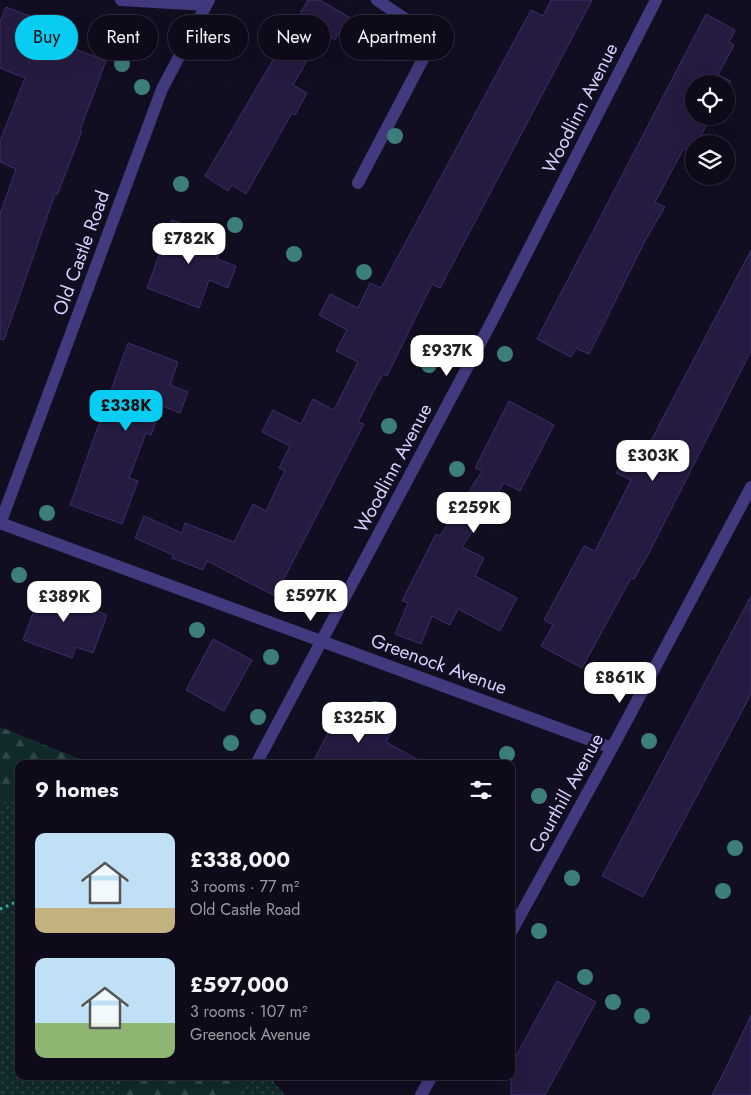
<!DOCTYPE html>
<html lang="en">
<head>
<meta charset="utf-8">
<style>
  body { margin:0; font-family:Jost,sans-serif; background:#171322; color:#f1f3f6; height:100vh; display:flex; flex-direction:column; font-size:19px; white-space:nowrap }
  * { box-sizing:border-box; margin:0 }
  p { font-size:16px; color:#9b9aa2 }
  .icon { flex:none; width:28px; height:28px; fill:none; stroke:currentColor; stroke-width:2; stroke-linecap:round; stroke-linejoin:round }
  .map { position:relative; flex:1; overflow:hidden }
  .panel { position:absolute; left:15px; top:760px; width:500px; height:320px; display:flex; flex-direction:column; background:#0e0a19; border-radius:10px; box-shadow:0 5px 20px #0002,0 0 0 1px #2e2b38 }
  .panel>* { flex:none }
  .guide { position:absolute; left:15px; top:15px; width:500px; height:45px; display:flex; gap:10px }
  .buttons { position:absolute; left:685px; top:75px; display:grid; gap:10px }
  .buttons a { display:grid; place-items:center; width:50px; height:50px; border-radius:50%; background:#0e0a19; box-shadow:0 5px 20px #0002,0 0 0 1px #2e2b38; font-size:25px }
  .price { position:absolute; translate:-50% -42px; padding:0 11px; border-radius:10px; background:#fff; color:#222; font-size:16px; line-height:32px; filter:drop-shadow(0 1px 2px #0008) }
  .price::after { content:''; position:absolute; left:50%; top:30px; width:15px; height:11px; margin-left:-8px; background:inherit; clip-path:polygon(0 0,100% 0,50% 100%) }
  .price.active { background:#08ccf1; color:#111 }
  ul { padding:0; list-style:none }
  li { display:flex; align-items:center; gap:15px; height:125px; padding:0 20px }
  li span { display:grid; place-items:center; flex:none; width:140px; height:100px; border-radius:10px; color:#555 }
  li>.icon { margin-inline-start:auto }
  span .icon { width:60px; height:60px; fill:#fffc; stroke-width:1 }
  li b { font-size:21px }
  h2 { display:flex; justify-content:space-between; align-items:center; height:60px; padding:0 20px; font-size:21px }
  .chip { padding:0 18px; border-radius:22px; background:#0e0a19; box-shadow:0 5px 20px #0002,0 0 0 1px #2e2b38; font-size:18px; line-height:45px }
  .chip.active { background:#08ccf1; color:#111 }
  .map>svg:first-child { display:block }
</style>
</head>
<body>
<div class="map">
<svg width="751" height="1095" viewBox="0 0 751 1095">
  <defs>
    <pattern id="green-dots" width="8" height="8" patternUnits="userSpaceOnUse" patternTransform="scale(1.25)"><rect width="8" height="8" fill="#112a2b"/><path d="M2 2h.1M6 6h.1" fill="none" stroke="#33484b" stroke-width="1.8" stroke-linecap="round"/></pattern>
    <pattern id="forest-firs" width="22" height="20" patternUnits="userSpaceOnUse" patternTransform="scale(1.25)"><rect width="22" height="20" fill="#112a2b"/><path d="M5 1l3.5 6h-7zM16 11l3.5 6h-7z" fill="#33484b"/></pattern>
  </defs>
  <rect width="100%" height="100%" fill="#120e21"/>
  <path fill="url(#green-dots)" d="M0,727L92,764H19V1076H269L285,1095H0Z"/>
  <g fill="url(#forest-firs)">
    <path d="M0,727L92,764H19V793L0,808Z"/>
    <path d="M118,1076H250L234,1095H114Z"/>
  </g>
  <g fill="#251b41" stroke="#3e2d6c">
    <path d="M308,0H320L349,17L335,40L323,33L293,85L307,93L295,115L292,113L246,194L232,185L228,191L205,176Z"/>
    <path d="M551,0H592L440,288L432,284L387,376L383,374L372,394L358,422L364,424L275,596L207,561L203,570L172,558L173,555L135,538L144,516L182,533L185,523L234,542L253,504L266,511L285,470L279,468L290,446L262,432L273,410L301,424L313,399L334,410L358,362L336,351L347,330L319,315L330,294L358,308L370,283L381,288L531,10L543,16Z"/>
    <path d="M6,7L35,18L30,31L106,61L80,130L82,131L57,195L55,194L4,340L0,339V214L16,169L0,162V141L25,78L0,68V22Z"/>
    <path d="M706,14L735,30L729,42L734,45L718,75L731,81L726,89V84H694V116H711L697,144H694L693,152L684,148L655,202L665,207L646,239L589,354L576,348L571,357L537,339Z"/>
    <path d="M172,220L224,239L217,259L236,266L228,288L209,280L199,308L147,288Z"/>
    <path d="M751,250V351L649,553L634,579L631,578L582,668L541,646L553,625L544,620L584,546L595,551L631,480L616,473L629,449L643,456Z"/>
    <path d="M128,343L178,362L170,385L188,392L180,413L162,406L151,435L146,433L129,478L138,481L122,524L70,505Z"/>
    <path d="M509,401L554,425L520,491L504,483L462,547L484,558L475,576L517,598L500,631L458,609L450,625L432,616L421,644L395,634L408,603L402,601L436,534L440,536L482,471L475,468Z"/>
    <path d="M44,584L93,602L90,608L107,615L93,653L76,647L72,658L23,640Z"/>
    <path d="M751,596V694L643,897L602,876Z"/>
    <path d="M213,639L252,660L224,711L186,690Z"/>
    <path d="M342,706L391,732L386,742L426,764H312Z"/>
    <path d="M557,981L596,1002L545,1095H511V1065Z"/>
    <path d="M751,1015V1095H712L726,1068Z"/>
  </g>
  <g fill="none" stroke-linecap="round" stroke-linejoin="round">
    <path stroke="#32afae" stroke-width="3" stroke-dasharray="2.5 4" stroke-linecap="butt" d="M0,909L19,901"/>
    <g stroke="#413a7e" stroke-width="12">
      <path d="M121,0L205,5"/>
      <path d="M358,183L434,38L377,0"/>
      <path d="M0,523L612,748"/>
      <path d="M0,524L162,89L209,0"/>
      <path d="M256,764L492,321L656,0"/>
      <path d="M511,932L612,748L751,487"/>
      <path d="M421,1095L432,1076"/>
    </g>
  </g>
  <g fill="#3c7f7a">
    <circle cx="137" cy="38" r="8"/>
    <circle cx="122" cy="64" r="8"/>
    <circle cx="142" cy="87" r="8"/>
    <circle cx="395" cy="136" r="8"/>
    <circle cx="181" cy="184" r="8"/>
    <circle cx="235" cy="225" r="8"/>
    <circle cx="294" cy="254" r="8"/>
    <circle cx="364" cy="272" r="8"/>
    <circle cx="505" cy="354" r="8"/>
    <circle cx="429" cy="365" r="8"/>
    <circle cx="389" cy="426" r="8"/>
    <circle cx="457" cy="469" r="8"/>
    <circle cx="47" cy="513" r="8"/>
    <circle cx="19" cy="575" r="8"/>
    <circle cx="197" cy="630" r="8"/>
    <circle cx="271" cy="657" r="8"/>
    <circle cx="375" cy="709" r="8"/>
    <circle cx="258" cy="717" r="8"/>
    <circle cx="649" cy="741" r="8"/>
    <circle cx="231" cy="743" r="8"/>
    <circle cx="507" cy="754" r="8"/>
    <circle cx="539" cy="796" r="8"/>
    <circle cx="735" cy="848" r="8"/>
    <circle cx="572" cy="878" r="8"/>
    <circle cx="723" cy="891" r="8"/>
    <circle cx="539" cy="931" r="8"/>
    <circle cx="585" cy="977" r="8"/>
    <circle cx="613" cy="1002" r="8"/>
    <circle cx="642" cy="1016" r="8"/>
  </g>
  <g text-anchor="middle" dominant-baseline="central" stroke-width="5" stroke-linejoin="round" paint-order="stroke">
    <g font-size="19" fill="#d7cffd" stroke="#120e21">
      <text transform="translate(580 108) rotate(-63)">Woodlinn Avenue</text>
      <text transform="translate(81 253) rotate(-70)">Old Castle Road</text>
      <text transform="translate(393 468) rotate(-62)">Woodlinn Avenue</text>
      <text transform="translate(439 664) rotate(20)">Greenock Avenue</text>
      <text transform="translate(566 793) rotate(-61)">Courthill Avenue</text>
    </g>
  </g>
</svg>
<div class="buttons">
<a><svg class="icon" aria-label="locate" viewBox="0 0 24 24"><circle cx="12" cy="12" r="6"/><path d="M12 2v4M12 18v4M2 12h4M18 12h4"/></svg></a>
<a><svg class="icon" aria-label="layers" viewBox="0 0 24 24"><path d="M12 4l9 5-9 5-9-5zM3 14l9 5 9-5"/></svg></a>
</div>
<b class="price" style="left:189px;top:265px">£782K</b>
<b class="price" style="left:447px;top:377px">£937K</b>
<b class="price active" style="left:126px;top:432px">£338K</b>
<b class="price" style="left:653px;top:482px">£303K</b>
<b class="price" style="left:474px;top:534px">£259K</b>
<b class="price" style="left:311px;top:622px">£597K</b>
<b class="price" style="left:64px;top:623px">£389K</b>
<b class="price" style="left:620px;top:704px">£861K</b>
<b class="price" style="left:359px;top:744px">£325K</b>
<div class="guide">
<a class="chip active">Buy</a>
<a class="chip">Rent</a>
<a class="chip">Filters</a>
<a class="chip">New</a>
<a class="chip">Apartment</a>
</div>
<section class="panel">
<h2>9 homes<svg class="icon" aria-label="filters" viewBox="0 0 24 24"><path d="M4 7h16M4 17h16"/><circle cx="9" cy="7" r="2"/><circle cx="15" cy="17" r="2"/></svg></h2>
<ul>
<li><span style="background:linear-gradient(#bfe0f5 75%,#c2b280 0)"><svg class="icon" aria-label="home" viewBox="0 0 24 24"><path d="M3 11l9-7 9 7M6 9v11h12V9"/></svg></span><div><b>£338,000</b><p>3 rooms · 77 m²</p><p>Old Castle Road</p></div></li>
<li><span style="background:linear-gradient(#bfe0f5 65%,#8fb573 0)"><svg class="icon" aria-label="home" viewBox="0 0 24 24"><path d="M3 11l9-7 9 7M6 9v11h12V9"/></svg></span><div><b>£597,000</b><p>3 rooms · 107 m²</p><p>Greenock Avenue</p></div></li>
</ul>
</section>
</div>
</body>
</html>
